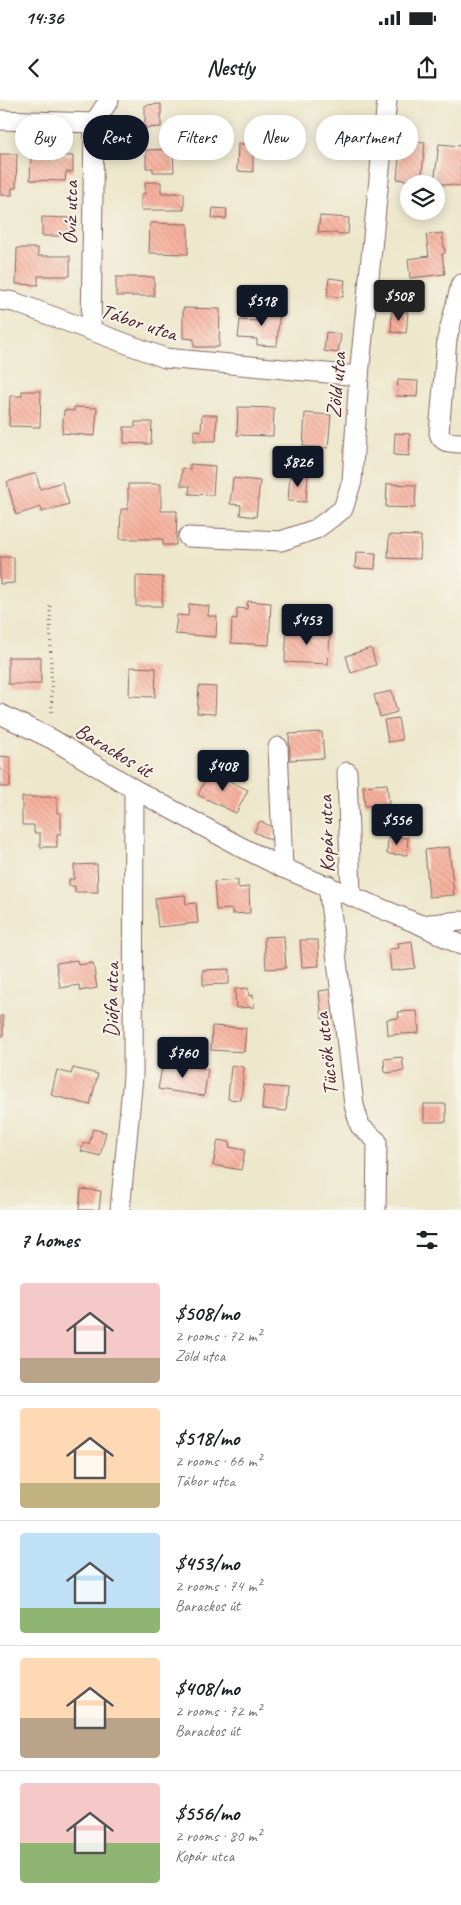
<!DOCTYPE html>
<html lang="en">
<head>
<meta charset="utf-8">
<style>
  body { margin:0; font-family:Caveat,sans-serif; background:#f2f2f2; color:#202124; height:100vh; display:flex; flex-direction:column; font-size:19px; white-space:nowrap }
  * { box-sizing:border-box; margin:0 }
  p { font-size:16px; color:#757577 }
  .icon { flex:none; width:28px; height:28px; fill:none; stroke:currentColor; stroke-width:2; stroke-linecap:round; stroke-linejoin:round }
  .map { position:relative; height:1110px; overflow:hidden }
  .drawer { display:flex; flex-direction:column; background:#fff; flex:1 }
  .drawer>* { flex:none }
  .hud { position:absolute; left:15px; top:15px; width:431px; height:45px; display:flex; gap:10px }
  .fabs { position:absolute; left:400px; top:75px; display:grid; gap:10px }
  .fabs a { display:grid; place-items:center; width:45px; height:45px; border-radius:50%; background:#fff; box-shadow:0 2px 12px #0003; font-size:25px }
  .price { position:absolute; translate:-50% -42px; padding:0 11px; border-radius:5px; background:#111827; color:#fff; font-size:16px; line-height:32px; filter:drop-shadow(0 1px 2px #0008) }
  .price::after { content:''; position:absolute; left:50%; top:30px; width:15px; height:11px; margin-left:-8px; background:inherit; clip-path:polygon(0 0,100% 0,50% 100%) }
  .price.on { background:#222; color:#fff }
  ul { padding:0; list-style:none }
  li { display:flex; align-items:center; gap:15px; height:125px; padding:0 20px }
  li+li { border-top:1px solid #e0e0e0 }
  li span { display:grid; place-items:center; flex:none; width:140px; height:100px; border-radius:5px; color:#555 }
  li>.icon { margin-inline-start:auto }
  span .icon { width:60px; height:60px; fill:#fffc; stroke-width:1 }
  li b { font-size:21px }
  h2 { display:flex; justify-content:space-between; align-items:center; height:60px; padding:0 20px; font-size:21px }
  .tag { padding:0 18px; border-radius:22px; background:#fff; box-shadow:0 2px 12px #0003; font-size:18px; line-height:45px }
  .tag.on { background:#111827; color:#fff }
  .status { display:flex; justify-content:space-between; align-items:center; height:35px; padding:0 25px; background:#fff; direction:ltr }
  .status svg { height:14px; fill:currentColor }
  header { display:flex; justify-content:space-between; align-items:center; height:65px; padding:0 20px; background:#fff; font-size:22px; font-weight:600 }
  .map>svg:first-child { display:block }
</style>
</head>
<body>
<div class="status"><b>14:36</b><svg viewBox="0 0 49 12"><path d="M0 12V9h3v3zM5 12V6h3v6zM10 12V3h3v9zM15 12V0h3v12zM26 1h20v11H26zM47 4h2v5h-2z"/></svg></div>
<header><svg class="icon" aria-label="back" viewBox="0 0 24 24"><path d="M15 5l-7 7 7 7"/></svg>Nestly<svg class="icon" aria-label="share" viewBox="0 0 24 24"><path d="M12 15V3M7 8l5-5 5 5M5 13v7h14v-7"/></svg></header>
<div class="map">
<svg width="461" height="1110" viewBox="0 0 461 1110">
  <defs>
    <pattern id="building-back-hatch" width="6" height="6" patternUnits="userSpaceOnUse" patternTransform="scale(1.25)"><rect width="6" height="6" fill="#f8b09d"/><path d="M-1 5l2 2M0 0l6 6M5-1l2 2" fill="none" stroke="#d69787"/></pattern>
  </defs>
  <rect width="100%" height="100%" fill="#f7f3e8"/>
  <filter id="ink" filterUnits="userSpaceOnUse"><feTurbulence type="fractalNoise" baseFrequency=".02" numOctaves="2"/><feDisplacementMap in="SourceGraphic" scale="10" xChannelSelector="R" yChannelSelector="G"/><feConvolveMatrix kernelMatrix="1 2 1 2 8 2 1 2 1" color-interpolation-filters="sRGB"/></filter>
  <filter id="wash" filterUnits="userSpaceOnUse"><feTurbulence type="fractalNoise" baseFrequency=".0096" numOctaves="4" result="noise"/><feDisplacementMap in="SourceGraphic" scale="20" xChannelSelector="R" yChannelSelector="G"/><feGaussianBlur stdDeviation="1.12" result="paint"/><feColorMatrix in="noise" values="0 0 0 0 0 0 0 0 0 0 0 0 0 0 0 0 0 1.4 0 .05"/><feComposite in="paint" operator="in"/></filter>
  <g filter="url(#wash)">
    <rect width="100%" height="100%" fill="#ede7cb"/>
    <g id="blocks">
      <g fill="url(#building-back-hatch)">
        <path d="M161,4V27L145,28V5Z"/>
        <rect x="253" y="22" width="16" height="17"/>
        <path d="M338,26L354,28L351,50L336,49Z"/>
        <path d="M401,40L425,42L421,84H409V89L405,88L406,80L397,79Z"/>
        <path d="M238,44H253V72L237,71Z"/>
        <path d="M439,44L461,46V86L434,83Z"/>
        <path d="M173,49L174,72H153V68H146V50Z"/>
        <path d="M0,54H17L16,88H12V95H0Z"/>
        <path d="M31,55L73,56V72H66L65,81L30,80Z"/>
        <path d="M145,82H161V93H184V110H141V94H145Z"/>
        <path d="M213,108L227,109L226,119L212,118Z"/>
        <path d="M320,116L349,118L348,134L318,132Z"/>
        <path d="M42,117L70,118V136H42Z"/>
        <path d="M150,123L188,124V154L149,153Z"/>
        <path d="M442,133L445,153L442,154L445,174L410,178L408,159L429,156L426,135Z"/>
        <path d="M17,148H38V156H70V176H38V185L16,184Z"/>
        <rect x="116" y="177" width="38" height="19"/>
        <path d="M329,178L345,180L343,197L327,196Z"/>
        <path d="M260,205L280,206L277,246L257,245V239L238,238L240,220L258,221Z"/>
        <path d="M183,208L220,209L219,247H194V239L183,238Z"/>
        <path d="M392,211L408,212L406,233L391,232Z"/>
        <path d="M326,232L341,234L338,253L324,251Z"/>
        <path d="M398,280L418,281L417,297L397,296Z"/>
        <path d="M22,291H41L40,327L9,326L10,296H22Z"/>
        <path d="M74,307L97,308L95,336L62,333L64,310L74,311Z"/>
        <path d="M238,307L274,308L273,336L237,335Z"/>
        <path d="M305,313L331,315L328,348L303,346Z"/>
        <path d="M202,315H217L216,341H194V330L201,331Z"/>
        <path d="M135,322H152L151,344L124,343V327H135Z"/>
        <path d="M395,333L410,334L409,356L394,355Z"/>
        <path d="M190,364L215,366L213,395L189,394L190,386H181L182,368L190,369Z"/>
        <path d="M36,373L40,389L62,382L69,404L42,412L41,407L16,415L7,382Z"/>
        <path d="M290,374L308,375L306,402L288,401Z"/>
        <path d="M233,378L260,381L256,417L240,415L241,405L230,404Z"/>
        <path d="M128,384H161V411H177L176,445H163V439H120L121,409H128Z"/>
        <path d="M387,384L416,385L415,408L386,407Z"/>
        <path d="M389,435L421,436L420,459L388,458Z"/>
        <path d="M356,452L376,453L375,469L355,468Z"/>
        <path d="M0,457H14V483L0,484Z"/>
        <path d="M136,476L163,477L162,506H136Z"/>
        <path d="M248,501L271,503L269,545L231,543L232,518L237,519V508L247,509Z"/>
        <path d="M189,504L209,506L208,516H217L216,537L175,534L177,515L188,516Z"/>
        <path d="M287,525H304V532L330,533L328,564L285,562Z"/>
        <path d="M371,548L376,565L351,573L346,556Z"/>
        <rect x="8" y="557" width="33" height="27"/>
        <path d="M130,567L156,568L155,597L129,596Z"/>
        <path d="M199,586L216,587L215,614L197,613Z"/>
        <path d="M392,591L397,612L380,617L374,595Z"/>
        <path d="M398,618L402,640L388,642L384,620Z"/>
        <path d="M322,632L324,658L290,660L289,634Z"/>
        <path d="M0,656L10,657V687H0Z"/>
        <path d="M209,671L248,690L236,713L198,695Z"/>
        <path d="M387,684L389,704L365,706L363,686Z"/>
        <path d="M22,697H57V713H61V734H57V747H40V733H34V725H22Z"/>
        <path d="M260,721L276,729L271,740L254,732Z"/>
        <path d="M388,737L408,738L407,755L387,754Z"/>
        <path d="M449,747L454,795L429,797L425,750Z"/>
        <path d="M97,764L98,792H75V786H69V779H74V765Z"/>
        <path d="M238,780V788L249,787L250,813L232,814V809L216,810L214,782Z"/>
        <path d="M185,795L186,804L196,803L198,823L158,827L155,798Z"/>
        <path d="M284,836L286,868L266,869L264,837Z"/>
        <path d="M300,840H318L319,866L302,867Z"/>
        <path d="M412,841L415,868L391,871L389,849L399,848L398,843Z"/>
        <path d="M77,860L78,865L93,863L97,888L80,891L79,885L60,888L56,863Z"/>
        <path d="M229,869V884L203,885V870Z"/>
        <path d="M248,888L249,896L253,895L254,907L236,908L235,889Z"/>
        <path d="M334,889L337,918L322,919L319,891Z"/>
        <path d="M417,911L419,933L388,935L387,919L399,918L398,912Z"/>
        <path d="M0,916H3V936L0,937Z"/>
        <path d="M212,926L246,928L244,952L211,950Z"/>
        <path d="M402,957L404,971L385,973L384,959Z"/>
        <path d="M163,962L208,969L204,996L158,989Z"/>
        <path d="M231,966L244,967L241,1000L228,999Z"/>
        <path d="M73,968L98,974L90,1005L51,995L57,970L71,974Z"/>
        <path d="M264,986L288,988L286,1011L262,1009Z"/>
        <rect x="424" y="1004" width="22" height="18"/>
        <path d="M93,1029L106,1032L100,1056L81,1051L84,1043L89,1044Z"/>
        <path d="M218,1040L230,1042L229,1047L245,1050L241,1070L213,1065Z"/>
        <path d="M81,1089L101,1091L99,1110H79Z"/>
      </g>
    </g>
  </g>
  <g filter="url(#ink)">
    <use href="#blocks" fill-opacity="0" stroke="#836563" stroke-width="1"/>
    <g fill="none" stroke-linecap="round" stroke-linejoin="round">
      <defs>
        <g id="minor">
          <path d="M0,20L94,23"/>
          <path d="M461,184L447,239L439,333C442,344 451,342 461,343"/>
          <path d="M0,200L14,202L165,258L359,276"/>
          <path d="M91,230L94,23L109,0"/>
          <path d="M188,437L281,441L316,429L343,409L352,381L359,276L387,0"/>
          <path d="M0,614L52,639L134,689L241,747L283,768L421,825L461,845"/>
          <path d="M278,647L283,768"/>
          <path d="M347,672L351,795"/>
          <path d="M328,785L354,1005L360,1026L377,1041L376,1110"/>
          <path d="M421,825L461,821"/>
          <path d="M120,1110L133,977L134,689"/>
        </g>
      </defs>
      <use href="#minor" stroke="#836563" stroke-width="21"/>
      <path stroke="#836563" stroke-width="3" stroke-dasharray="1 4" stroke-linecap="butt" d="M50,506L52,618"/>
      <use href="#minor" stroke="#fff" stroke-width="19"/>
    </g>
  </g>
  <g text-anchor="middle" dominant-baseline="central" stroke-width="4" stroke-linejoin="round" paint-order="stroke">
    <g font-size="21" fill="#4a1f2b" stroke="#f7f3e8">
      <text transform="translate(70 113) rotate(-89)">Óvíz utca</text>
      <text transform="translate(139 222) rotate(18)">Tábor utca</text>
      <text transform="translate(336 285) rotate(-85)">Zöld utca</text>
      <text transform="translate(114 650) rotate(31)">Barackos út</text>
      <text transform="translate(326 734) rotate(-92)">Kopár utca</text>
      <text transform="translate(111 900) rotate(-90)">Diófa utca</text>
      <text transform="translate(326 954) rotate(-97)">Tücsök utca</text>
    </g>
  </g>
</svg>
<div class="fabs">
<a><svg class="icon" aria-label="layers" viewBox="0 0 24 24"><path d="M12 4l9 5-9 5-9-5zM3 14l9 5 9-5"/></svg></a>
</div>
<b class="price on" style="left:399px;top:222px">$508</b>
<b class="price" style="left:262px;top:227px">$518</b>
<b class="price" style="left:298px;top:388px">$826</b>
<b class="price" style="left:307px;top:546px">$453</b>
<b class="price" style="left:223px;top:692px">$408</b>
<b class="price" style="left:397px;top:746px">$556</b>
<b class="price" style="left:183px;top:979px">$760</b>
<div class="hud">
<a class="tag">Buy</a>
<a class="tag on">Rent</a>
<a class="tag">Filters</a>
<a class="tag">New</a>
<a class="tag">Apartment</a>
</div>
</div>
<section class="drawer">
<h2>7 homes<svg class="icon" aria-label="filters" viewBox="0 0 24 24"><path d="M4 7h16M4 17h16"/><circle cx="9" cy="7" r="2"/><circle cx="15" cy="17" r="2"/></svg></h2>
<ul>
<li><span style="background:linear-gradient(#f6c9c9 75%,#b9a48a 0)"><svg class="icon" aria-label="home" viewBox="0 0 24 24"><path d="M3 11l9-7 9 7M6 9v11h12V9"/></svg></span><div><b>$508/mo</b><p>2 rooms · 72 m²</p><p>Zöld utca</p></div></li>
<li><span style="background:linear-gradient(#ffd9b3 75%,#c2b280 0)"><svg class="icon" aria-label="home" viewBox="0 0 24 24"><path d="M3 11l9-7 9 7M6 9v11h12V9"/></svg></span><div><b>$518/mo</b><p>2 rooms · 66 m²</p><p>Tábor utca</p></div></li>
<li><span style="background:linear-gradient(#bfe0f5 75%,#8fb573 0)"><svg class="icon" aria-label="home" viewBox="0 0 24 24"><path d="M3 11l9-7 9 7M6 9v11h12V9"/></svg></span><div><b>$453/mo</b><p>2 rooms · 74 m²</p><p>Barackos út</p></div></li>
<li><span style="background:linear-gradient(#ffd9b3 60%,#b9a48a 0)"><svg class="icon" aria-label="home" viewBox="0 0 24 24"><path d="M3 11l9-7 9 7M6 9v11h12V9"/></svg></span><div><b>$408/mo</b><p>2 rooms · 72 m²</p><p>Barackos út</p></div></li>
<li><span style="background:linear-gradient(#f6c9c9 60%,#8fb573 0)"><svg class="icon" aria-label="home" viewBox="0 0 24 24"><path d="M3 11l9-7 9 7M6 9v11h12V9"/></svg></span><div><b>$556/mo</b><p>2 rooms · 80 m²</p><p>Kopár utca</p></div></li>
</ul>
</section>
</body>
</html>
